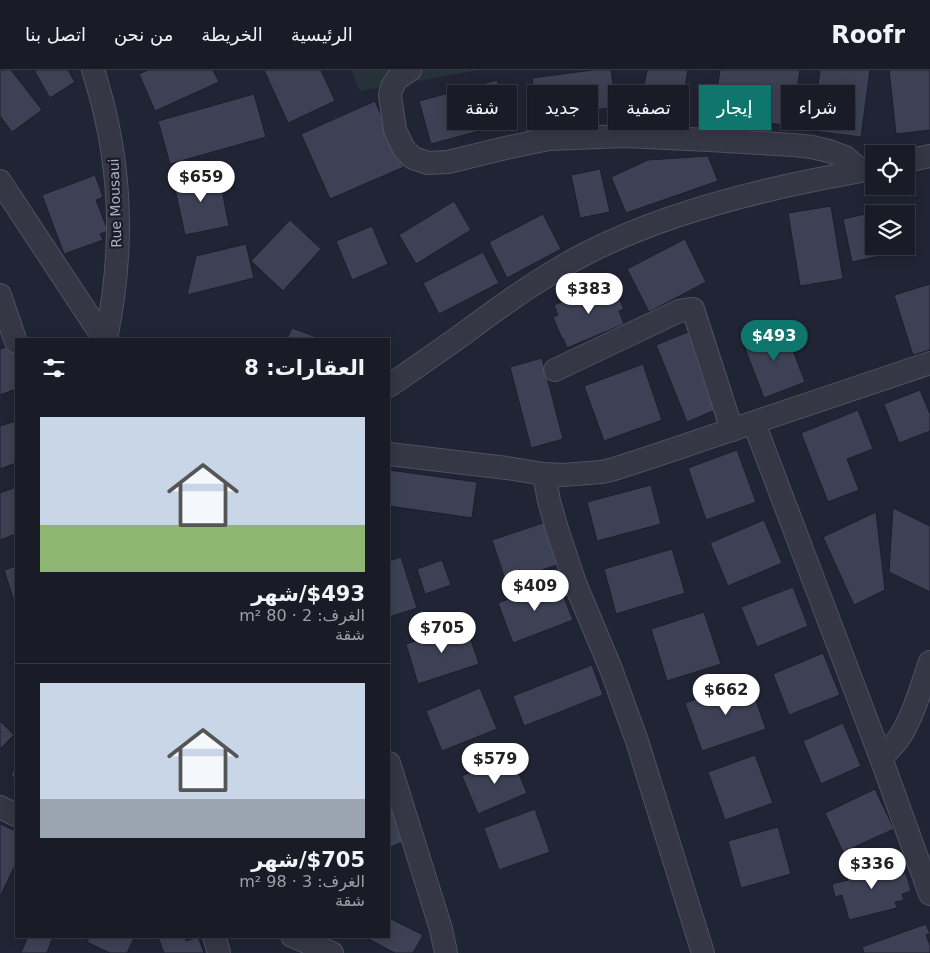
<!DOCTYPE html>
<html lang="ar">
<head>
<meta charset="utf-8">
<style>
  body { margin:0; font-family:"DejaVu Sans",Vazirmatn,sans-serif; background:#262833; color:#f1f3f6; direction:rtl; height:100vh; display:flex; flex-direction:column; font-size:19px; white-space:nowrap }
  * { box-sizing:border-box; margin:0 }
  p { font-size:16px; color:#9fa1a7 }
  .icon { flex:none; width:28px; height:28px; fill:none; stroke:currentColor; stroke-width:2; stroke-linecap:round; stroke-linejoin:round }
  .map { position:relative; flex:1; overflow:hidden; direction:ltr }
  .panel { position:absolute; left:15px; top:268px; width:375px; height:600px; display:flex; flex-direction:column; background:#191b27; border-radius:0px; box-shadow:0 2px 12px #0003,0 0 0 1px #373944; direction:rtl }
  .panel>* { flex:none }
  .banner { position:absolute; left:405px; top:15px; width:450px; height:45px; direction:rtl; display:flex; gap:10px }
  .fabs { position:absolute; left:865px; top:75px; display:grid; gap:10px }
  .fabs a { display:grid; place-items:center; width:50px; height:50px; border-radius:0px; background:#191b27; box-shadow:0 2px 12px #0003,0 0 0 1px #373944; font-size:25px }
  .price { position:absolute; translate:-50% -42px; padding:0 11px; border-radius:18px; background:#fff; color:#222; font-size:16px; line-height:32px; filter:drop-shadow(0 1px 2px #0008) }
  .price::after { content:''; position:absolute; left:50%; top:30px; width:15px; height:11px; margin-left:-8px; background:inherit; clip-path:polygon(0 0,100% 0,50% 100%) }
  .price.on { background:#0f766e; color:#fff }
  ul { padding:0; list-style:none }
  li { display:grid; align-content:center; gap:10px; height:265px; padding:0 25px }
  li+li { border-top:1px solid #373944 }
  li span { display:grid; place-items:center; height:155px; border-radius:0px; color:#555 }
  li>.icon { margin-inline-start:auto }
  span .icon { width:90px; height:90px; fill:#fffc; stroke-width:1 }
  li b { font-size:21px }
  h2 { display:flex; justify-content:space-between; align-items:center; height:60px; padding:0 25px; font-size:21px }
  .chip { padding:0 18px; border-radius:0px; background:#191b27; box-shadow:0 2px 12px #0003,0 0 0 1px #373944; font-size:18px; line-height:45px }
  .chip.on { background:#0f766e; color:#fff }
  header { display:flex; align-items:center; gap:30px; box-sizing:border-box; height:70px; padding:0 25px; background:#191b27; border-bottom:1px solid #373944 }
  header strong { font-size:24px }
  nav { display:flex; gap:28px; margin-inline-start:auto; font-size:18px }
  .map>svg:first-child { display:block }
</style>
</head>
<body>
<header>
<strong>Roofr</strong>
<nav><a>الرئيسية</a><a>الخريطة</a><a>من نحن</a><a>اتصل بنا</a></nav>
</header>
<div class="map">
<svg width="930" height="883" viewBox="0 0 930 883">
  <rect width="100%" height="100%" fill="#212434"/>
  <path fill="#263238" d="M351,0H480L360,21Z"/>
  <g fill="#3e4155" stroke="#1c1e2c">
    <path d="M0,0H11L42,40L12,62L0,46Z"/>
    <path d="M34,0H68L75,12L50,28Z"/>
    <path d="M148,0H213L219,12L155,41L139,4Z"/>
    <path d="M264,0H321L335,31L288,53Z"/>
    <path d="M593,0H611L616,37L537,48L532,8Z"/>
    <path d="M647,0H688L682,34L642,27Z"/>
    <path d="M720,0H800L792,56L713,46Z"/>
    <path d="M820,0H870L861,67L812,61Z"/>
    <path d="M889,0H930V60L896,64Z"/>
    <path d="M497,10L509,53L431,74L419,31Z"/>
    <path d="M254,24L266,67L170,94L158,51Z"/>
    <path d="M375,31L404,97L330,129L301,64Z"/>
    <path d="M708,86L718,111L626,143L611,107L648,90Z"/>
    <path d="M600,99L610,142L580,148L571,105Z"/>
    <path d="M218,100L229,156L185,165L173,110Z"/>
    <path d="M95,105L103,127L96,130L108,161L100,164L103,170L64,184L42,125Z"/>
    <path d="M454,131L471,160L416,194L399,165Z"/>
    <path d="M831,136L843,209L800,216L788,143Z"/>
    <path d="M888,139L890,144H874V176H897L898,182L852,192L843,149Z"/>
    <path d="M543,144L561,179L507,208L489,172Z"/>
    <path d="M290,150L321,179L283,221L251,191Z"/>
    <path d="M372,156L388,194L352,210L336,171Z"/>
    <path d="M685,169L706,212L649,242L627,199Z"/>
    <path d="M246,174L254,208L187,225L196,186Z"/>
    <path d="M483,182L499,213L439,244L423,213Z"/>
    <path d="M608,213L611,220L615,219L624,239L619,241L624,254L567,278L563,268L562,269L553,247L558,245L554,235Z"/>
    <path d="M930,214V280L913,285L894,225Z"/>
    <path d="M784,257L805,312L764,328L743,273Z"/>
    <path d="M292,258L319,268L318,269H287Z"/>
    <path d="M688,262L720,338L687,352L656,275Z"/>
    <path d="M15,274L16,278V319L0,325V279Z"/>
    <path d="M542,288L563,369L531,378L510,297Z"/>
    <path d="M643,294L662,350L604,371L584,316Z"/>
    <path d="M920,320L930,344V361L899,373L884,334Z"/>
    <path d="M858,340L873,379L847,389L859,420L828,432L801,363Z"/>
    <path d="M16,351V393L0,399V356Z"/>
    <path d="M737,380L756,432L706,450L688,398Z"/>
    <path d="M389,400L477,412L472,448L389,436Z"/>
    <path d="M651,415L661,454L597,471L587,432Z"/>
    <path d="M16,417V464L0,470V423Z"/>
    <path d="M893,438L930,456V522L889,502Z"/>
    <path d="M876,442L885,520L854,535L823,467Z"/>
    <path d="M764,450L782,493L728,516L710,473Z"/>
    <path d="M549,451L563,493L506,512L492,470Z"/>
    <path d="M672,479L685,523L616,544L604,499Z"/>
    <path d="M401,487L417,538L389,547V491Z"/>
    <path d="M442,490L451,515L425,524L417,499Z"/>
    <path d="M16,496V531H14L4,500Z"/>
    <path d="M557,510L573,550L513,573L498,533Z"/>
    <path d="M793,517L808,556L757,577L741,537Z"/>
    <path d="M704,542L721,594L667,611L651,559Z"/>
    <path d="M466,555L479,594L418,614L406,574Z"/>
    <path d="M823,583L840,625L789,645L773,604Z"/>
    <path d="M592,595L603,625L524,656L513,626Z"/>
    <path d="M749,611L766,659L702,681L685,633Z"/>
    <path d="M480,618L497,659L442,681L426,641Z"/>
    <path d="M0,651L14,665L0,679Z"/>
    <path d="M843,653L861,696L821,714L803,671Z"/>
    <path d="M511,685L527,723L478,744L462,706Z"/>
    <path d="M755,685L773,733L725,750L708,702Z"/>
    <path d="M16,694V709L11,706Z"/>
    <path d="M875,719L894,759L843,782L825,743Z"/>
    <path d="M389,723L407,770L389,778Z"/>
    <path d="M535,739L550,782L499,800L484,758Z"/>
    <path d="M0,754L16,761V793L0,827Z"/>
    <path d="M778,757L791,804L741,818L728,771Z"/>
    <path d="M889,792L890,797L897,796L899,805L906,803L911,821L902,824L904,830L895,832L897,838L849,850L842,825L835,827L832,814L848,810V806L860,803L859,798L879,793V794Z"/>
    <path d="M389,848L423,865L413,883H395L363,866H389Z"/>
    <path d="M926,854L930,864L926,865L930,875V883H864L862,877Z"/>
    <path d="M28,866H53L47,883H21Z"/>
    <path d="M90,866H135L127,883H110L87,872Z"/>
    <path d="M161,866H184L186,871L198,867L204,883H164L158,867Z"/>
  </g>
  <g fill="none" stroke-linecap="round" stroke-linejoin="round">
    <defs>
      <g id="street">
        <path d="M93,0C122,90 125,176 106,269"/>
        <path d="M410,0L397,9L392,17L390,25L395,60L404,79L413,88L428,93L448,92L510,77L549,69L625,66L709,70L794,75L812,77L829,81L845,87L862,101"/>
        <path d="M906,91L930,86"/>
        <path d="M0,111L104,269"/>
        <path d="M0,225L16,272"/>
        <path d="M555,300L679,241L693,239L732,360"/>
        <path d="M389,316C415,298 441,280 466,262C505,233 544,205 587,183C655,148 740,125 814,110C833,106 852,103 870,99"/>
        <path d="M754,353L881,688L930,824"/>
        <path d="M389,384L507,398L544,404L562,405L602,402L614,399L654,386L930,293"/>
        <path d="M544,404L549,431L557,459L575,513L611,599L637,671L703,883"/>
        <path d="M881,688C887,682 894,675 899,668C914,645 921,617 930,592"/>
        <path d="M389,693L441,859L446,883"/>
        <path d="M0,737L16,745"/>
        <path d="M214,866L219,883"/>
        <path d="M292,866L332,883"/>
      </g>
    </defs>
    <use href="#street" stroke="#4f5160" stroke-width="24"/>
    <use href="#street" stroke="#353745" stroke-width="22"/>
  </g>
  <g text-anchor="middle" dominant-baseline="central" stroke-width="4.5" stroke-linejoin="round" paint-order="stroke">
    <g font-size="14" fill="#afb1c2" stroke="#1a1c29">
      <text transform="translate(115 133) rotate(-92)">Rue Mousaui</text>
    </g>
  </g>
</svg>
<div class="fabs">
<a><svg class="icon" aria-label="locate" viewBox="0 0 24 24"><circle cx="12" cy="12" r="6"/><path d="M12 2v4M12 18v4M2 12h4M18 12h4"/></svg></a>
<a><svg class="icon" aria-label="layers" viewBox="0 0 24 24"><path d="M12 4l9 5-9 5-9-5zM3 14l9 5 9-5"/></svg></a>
</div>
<b class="price" style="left:201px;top:133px">$659</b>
<b class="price" style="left:589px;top:245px">$383</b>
<b class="price on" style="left:774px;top:292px">$493</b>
<b class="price" style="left:535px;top:542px">$409</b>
<b class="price" style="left:442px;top:584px">$705</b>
<b class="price" style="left:726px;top:646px">$662</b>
<b class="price" style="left:495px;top:715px">$579</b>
<b class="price" style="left:872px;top:820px">$336</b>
<div class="banner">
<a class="chip">شراء</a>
<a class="chip on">إيجار</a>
<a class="chip">تصفية</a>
<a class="chip">جديد</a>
<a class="chip">شقة</a>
</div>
<section class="panel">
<h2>العقارات: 8<svg class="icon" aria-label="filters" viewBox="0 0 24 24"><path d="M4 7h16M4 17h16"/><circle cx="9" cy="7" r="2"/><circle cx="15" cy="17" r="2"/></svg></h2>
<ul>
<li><span style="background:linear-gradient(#c9d6e8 70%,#8fb573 0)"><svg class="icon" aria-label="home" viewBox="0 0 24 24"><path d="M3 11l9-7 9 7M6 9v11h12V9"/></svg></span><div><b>$493/شهر</b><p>الغرف: 2 · 80 m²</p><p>شقة</p></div></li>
<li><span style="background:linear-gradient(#c9d6e8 75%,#9aa5b1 0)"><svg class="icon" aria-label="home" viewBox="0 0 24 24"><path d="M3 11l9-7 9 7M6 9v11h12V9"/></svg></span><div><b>$705/شهر</b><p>الغرف: 3 · 98 m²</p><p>شقة</p></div></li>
</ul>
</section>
</div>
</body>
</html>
